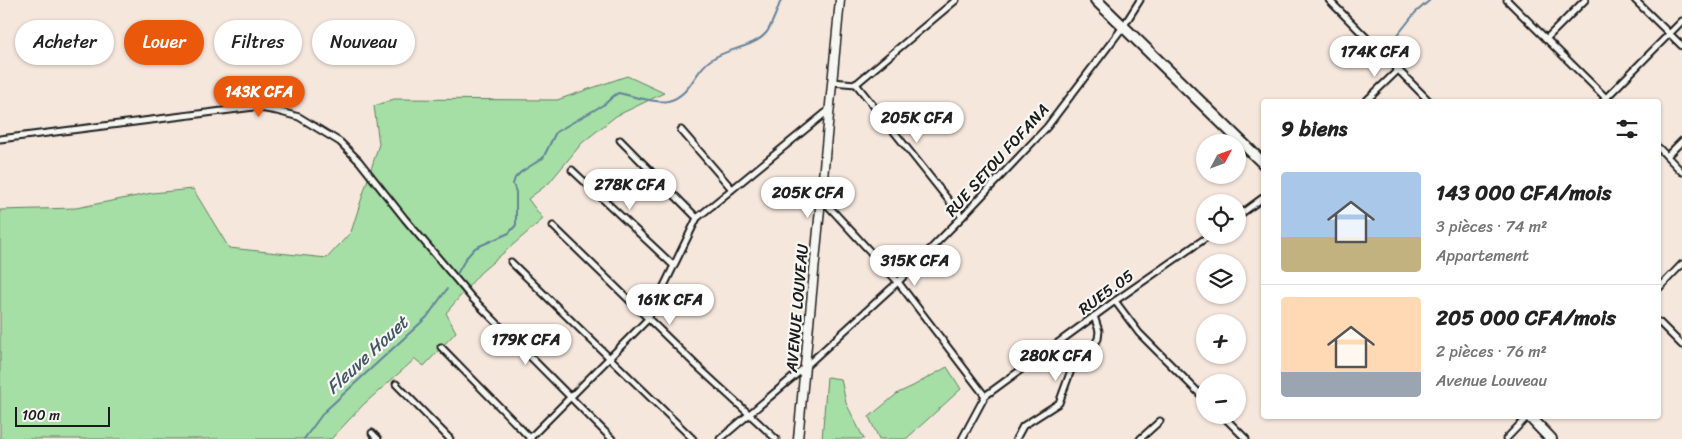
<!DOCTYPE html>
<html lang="fr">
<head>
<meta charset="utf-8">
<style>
  body { margin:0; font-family:Sriracha,sans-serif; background:#f6f6f6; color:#222; height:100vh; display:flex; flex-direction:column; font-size:19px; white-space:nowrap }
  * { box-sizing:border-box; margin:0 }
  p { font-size:16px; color:#767676 }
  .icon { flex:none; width:28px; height:28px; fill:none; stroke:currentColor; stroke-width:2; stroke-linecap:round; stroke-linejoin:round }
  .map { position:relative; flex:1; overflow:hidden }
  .drawer { position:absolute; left:1261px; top:99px; width:400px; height:320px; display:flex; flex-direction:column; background:#fff; border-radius:5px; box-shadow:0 1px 4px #0004 }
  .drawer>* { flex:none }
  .top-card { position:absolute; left:15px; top:20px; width:475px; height:45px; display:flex; gap:10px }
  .needle { width:32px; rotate:49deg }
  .tools { position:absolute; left:1196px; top:134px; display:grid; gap:10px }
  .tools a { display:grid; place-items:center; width:50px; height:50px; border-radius:50%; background:#fff; box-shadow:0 1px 4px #0004; font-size:25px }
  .scale { position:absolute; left:15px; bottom:12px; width:95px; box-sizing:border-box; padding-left:5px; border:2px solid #1c1c1c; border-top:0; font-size:14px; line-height:18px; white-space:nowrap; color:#1c1c1c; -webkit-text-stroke:4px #f6f6f2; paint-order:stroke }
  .price { position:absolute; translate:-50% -42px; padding:0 11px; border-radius:18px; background:#fff; color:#222; font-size:16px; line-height:32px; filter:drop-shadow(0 1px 2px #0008) }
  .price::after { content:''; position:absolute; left:50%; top:30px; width:15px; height:11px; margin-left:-8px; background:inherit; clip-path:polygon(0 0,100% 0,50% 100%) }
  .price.active { background:#ea580c; color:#fff }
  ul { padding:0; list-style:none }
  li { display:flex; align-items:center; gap:15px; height:125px; padding:0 20px }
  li+li { border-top:1px solid #e0e0e0 }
  li span { display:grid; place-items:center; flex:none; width:140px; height:100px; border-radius:5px; color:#555 }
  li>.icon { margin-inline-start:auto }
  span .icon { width:60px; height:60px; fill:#fffc; stroke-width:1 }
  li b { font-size:21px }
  h2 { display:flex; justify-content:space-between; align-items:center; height:60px; padding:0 20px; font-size:21px }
  .chip { padding:0 18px; border-radius:22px; background:#fff; box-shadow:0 1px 4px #0004; font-size:18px; line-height:45px }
  .chip.active { background:#ea580c; color:#fff }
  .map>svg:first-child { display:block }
</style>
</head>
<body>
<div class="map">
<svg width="1682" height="439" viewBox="0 0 1682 439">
  <rect width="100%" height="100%" fill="#f6e7dc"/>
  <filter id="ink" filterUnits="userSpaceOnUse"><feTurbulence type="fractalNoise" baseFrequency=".02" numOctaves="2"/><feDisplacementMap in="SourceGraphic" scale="10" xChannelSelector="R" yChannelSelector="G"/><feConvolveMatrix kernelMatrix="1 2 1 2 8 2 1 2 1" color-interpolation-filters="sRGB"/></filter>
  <g filter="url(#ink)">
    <g fill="#a5dfa5" stroke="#607e60">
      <path d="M627,76L664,93L616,116L582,143L549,183L528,199L543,219L480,273L446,313L456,332L424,366L415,359L364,404L331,439H0V210L76,208L152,193L193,189L229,248L327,258L351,232L379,144L374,106L394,99L557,100Z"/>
      <path d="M947,367L961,389L906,439H879L869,417L898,393L913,386Z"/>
      <path d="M827,377L841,379L846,403L864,439H822Z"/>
    </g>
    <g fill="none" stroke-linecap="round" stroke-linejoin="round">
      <g stroke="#63829b" stroke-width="2">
        <path d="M1396,37L1415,13L1430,0"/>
        <path d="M457,274L466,258L475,248L509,233L516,225V192L513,184L515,178L521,172L543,158L556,132L603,105C609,102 612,95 619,93C631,96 656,104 668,101C691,96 694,70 712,59C728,48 754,48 767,32C773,23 777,10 781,0"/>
        <path d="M304,439L324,412L427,317L447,289"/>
      </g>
      <defs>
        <g id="street">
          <path d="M1329,0L1429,101"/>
          <path d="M1507,0L1609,101"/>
          <path d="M1635,0L1682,46"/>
          <path d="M1546,39L1585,0"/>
          <path d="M832,82L856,84L956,0"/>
          <path d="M856,84L962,217"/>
          <path d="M1366,101L1398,70"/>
          <path d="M1603,101L1682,21"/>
          <path d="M681,130L732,189"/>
          <path d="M0,139L254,107L277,111L299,117L340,142L359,161L405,219L472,298L612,439"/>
          <path d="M620,140L697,218"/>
          <path d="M1659,148L1682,172"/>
          <path d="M1667,156L1682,141"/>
          <path d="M572,170L674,266"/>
          <path d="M821,198L898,282L985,396"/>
          <path d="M1238,216L1264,197"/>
          <path d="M553,226L697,366L776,439"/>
          <path d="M511,262L693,439"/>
          <path d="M1659,288L1682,264"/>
          <path d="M1115,301L1139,333L1205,399"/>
          <path d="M1659,322L1682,345"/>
          <path d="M441,347L531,439"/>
          <path d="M396,384L450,439"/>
          <path d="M1222,415L1246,439"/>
          <path d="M372,433L378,439"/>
          <path d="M529,439L648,319L697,218L829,110"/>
          <path d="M720,439L805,367L898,282L962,217L1047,127L1123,27L1140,0"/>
          <path d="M962,439L985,396L1115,301L1210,235"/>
          <path d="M1016,439L1023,426L1059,403L1074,362L1091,349L1098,339L1099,331L1094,316"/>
          <path d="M1140,439L1160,421"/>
          <path d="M1506,439L1528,416"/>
        </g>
        <path id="secondary" d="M798,439L840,0"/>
        <g id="highway">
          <path d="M1096,0L1264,164"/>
          <path d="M1529,416L1551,439"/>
        </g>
      </defs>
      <use href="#street" stroke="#1c1c1c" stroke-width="9"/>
      <use href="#secondary" stroke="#1c1c1c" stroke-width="11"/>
      <use href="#highway" stroke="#1c1c1c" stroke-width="14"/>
      <use href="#street" stroke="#f6f6f2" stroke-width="5"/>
      <use href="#secondary" stroke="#f6f6f2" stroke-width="8"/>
      <use href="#highway" stroke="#f6f6f2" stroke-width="10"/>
    </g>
  </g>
  <g text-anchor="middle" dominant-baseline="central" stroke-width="4.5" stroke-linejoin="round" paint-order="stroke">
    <g font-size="16" fill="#1c1c1c" stroke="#f6f6f2">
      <text transform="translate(997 160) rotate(-48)">RUE SETOU FOFANA</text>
      <text transform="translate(1106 292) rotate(-36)">RUE5.05</text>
      <text transform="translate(797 308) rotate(-85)">AVENUE LOUVEAU</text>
    </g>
    <g font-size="18" font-style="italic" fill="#455866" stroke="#f6f6f2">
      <text transform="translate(367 355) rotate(-43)">Fleuve Houet</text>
    </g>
  </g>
</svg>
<div class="tools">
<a><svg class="needle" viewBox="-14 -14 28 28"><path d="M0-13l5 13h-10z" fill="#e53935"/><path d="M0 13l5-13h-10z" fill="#767676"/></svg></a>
<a><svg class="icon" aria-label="locate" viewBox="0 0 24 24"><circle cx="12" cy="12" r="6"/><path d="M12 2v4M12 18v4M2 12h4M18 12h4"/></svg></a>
<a><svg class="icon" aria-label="layers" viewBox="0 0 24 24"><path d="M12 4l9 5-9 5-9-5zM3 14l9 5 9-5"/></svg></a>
<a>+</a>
<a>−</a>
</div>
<div class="scale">100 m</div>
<b class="price" style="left:1375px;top:78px">174K CFA</b>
<b class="price active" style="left:259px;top:118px">143K CFA</b>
<b class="price" style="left:917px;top:144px">205K CFA</b>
<b class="price" style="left:630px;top:211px">278K CFA</b>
<b class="price" style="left:808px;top:219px">205K CFA</b>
<b class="price" style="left:915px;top:287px">315K CFA</b>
<b class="price" style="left:670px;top:326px">161K CFA</b>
<b class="price" style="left:526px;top:366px">179K CFA</b>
<b class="price" style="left:1056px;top:382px">280K CFA</b>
<div class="top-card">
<a class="chip">Acheter</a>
<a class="chip active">Louer</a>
<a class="chip">Filtres</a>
<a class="chip">Nouveau</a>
</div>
<section class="drawer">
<h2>9 biens<svg class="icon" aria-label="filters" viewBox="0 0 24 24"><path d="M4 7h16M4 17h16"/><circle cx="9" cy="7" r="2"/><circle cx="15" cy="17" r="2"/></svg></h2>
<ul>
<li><span style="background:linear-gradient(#a9c7e8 65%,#c2b280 0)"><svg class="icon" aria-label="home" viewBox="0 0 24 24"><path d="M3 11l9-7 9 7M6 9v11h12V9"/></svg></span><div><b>143 000 CFA/mois</b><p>3 pièces · 74 m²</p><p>Appartement</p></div></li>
<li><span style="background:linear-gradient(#ffd9b3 75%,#9aa5b1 0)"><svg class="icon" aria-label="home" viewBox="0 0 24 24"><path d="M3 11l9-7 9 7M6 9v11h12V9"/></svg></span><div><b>205 000 CFA/mois</b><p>2 pièces · 76 m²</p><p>Avenue Louveau</p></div></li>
</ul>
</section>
</div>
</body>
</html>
